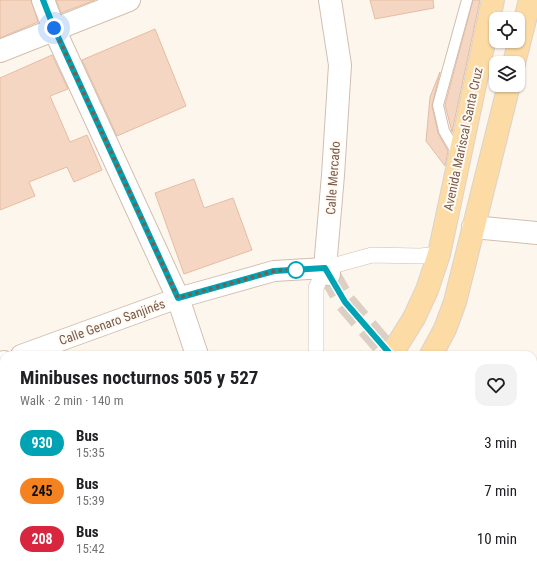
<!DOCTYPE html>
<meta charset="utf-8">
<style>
body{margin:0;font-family:"Roboto Condensed",sans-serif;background:#f2f2f2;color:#202124;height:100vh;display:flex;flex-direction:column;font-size:15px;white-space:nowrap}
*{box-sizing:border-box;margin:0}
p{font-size:13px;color:#757577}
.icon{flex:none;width:22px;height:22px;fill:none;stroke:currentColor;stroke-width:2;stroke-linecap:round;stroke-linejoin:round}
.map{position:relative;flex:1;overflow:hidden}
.details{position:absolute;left:0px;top:351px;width:537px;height:220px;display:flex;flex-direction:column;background:#fff;border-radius:12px 12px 0 0;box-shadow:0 1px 3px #0004}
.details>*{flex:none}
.badge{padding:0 8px;border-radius:13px;font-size:14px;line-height:26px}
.fabs{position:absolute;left:489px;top:12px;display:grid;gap:8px}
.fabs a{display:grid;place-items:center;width:36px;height:36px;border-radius:8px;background:#fff;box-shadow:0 1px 3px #0004;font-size:20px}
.you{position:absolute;width:20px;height:20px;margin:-10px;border:3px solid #fff;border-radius:50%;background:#1a73e8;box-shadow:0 0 0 6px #1a73e833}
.map>.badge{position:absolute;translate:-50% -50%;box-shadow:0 0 0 2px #fff}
.round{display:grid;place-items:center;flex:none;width:42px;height:42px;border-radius:12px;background:#f2f2f2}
.overview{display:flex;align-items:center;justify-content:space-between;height:68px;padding:0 20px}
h1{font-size:19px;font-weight:700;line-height:30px}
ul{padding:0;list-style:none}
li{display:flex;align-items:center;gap:12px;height:48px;padding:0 20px}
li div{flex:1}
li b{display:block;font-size:15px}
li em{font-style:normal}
li .badge{min-width:44px;font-weight:700;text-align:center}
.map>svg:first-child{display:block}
.green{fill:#d7ecc8}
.building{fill:#f4d6c2;stroke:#e7bca2}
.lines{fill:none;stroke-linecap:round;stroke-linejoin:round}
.tertiary-tunnel{stroke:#dcd0c4;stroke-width:22;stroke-dasharray:22 11;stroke-linecap:butt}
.service-casing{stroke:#d1beb0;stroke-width:12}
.pedestrian-casing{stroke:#d1beb0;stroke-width:16}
.minor-casing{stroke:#d1beb0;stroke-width:22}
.tertiary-casing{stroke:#d1beb0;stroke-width:24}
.secondary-casing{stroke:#d4bfad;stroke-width:24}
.primary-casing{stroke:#dad2cd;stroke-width:24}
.service{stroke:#fff;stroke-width:10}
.pedestrian{stroke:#fff;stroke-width:15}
.minor{stroke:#fff;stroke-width:20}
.tertiary{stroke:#fff;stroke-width:22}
.secondary{stroke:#fff;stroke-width:22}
.primary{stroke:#fcdba4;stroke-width:22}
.line-casing{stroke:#fff;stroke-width:9}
.line{stroke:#00a3b4;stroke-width:6}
.walk{stroke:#7a5d4c;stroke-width:4;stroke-dasharray:0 7.2}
.stop-dot{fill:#fff;stroke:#00a3b4;stroke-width:2}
.labels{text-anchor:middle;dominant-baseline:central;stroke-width:4;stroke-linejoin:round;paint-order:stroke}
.street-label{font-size:13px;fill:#7a5d4c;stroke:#fffaf3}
</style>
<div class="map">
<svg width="537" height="571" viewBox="0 0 537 571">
<rect width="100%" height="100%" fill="#fdf6ec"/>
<!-- green -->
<path class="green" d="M 498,567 L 531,567 L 530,571 L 499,571 Z"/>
<!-- building -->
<path class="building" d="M 0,0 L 31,0 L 38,22 L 0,38 Z
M 56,0 L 95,0 L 61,13 Z
M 370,0 L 433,0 L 434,8 L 375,19 Z
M 473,0 L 480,0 L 452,132 L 445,105 Z
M 155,29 L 186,106 L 117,136 L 82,60 Z
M 52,55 L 68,89 L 50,96 L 70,142 L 87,135 L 102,170 L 74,182 L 67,167 L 29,182 L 35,196 L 0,210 L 0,78 Z
M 440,72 L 432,106 L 438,133 L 448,151 L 445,166 L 426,141 L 430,97 Z
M 194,179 L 204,208 L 233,198 L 252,250 L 184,274 L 155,193 Z"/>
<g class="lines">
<!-- tertiary-tunnel -->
<path class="tertiary-tunnel" d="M 329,274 L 345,302 L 391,355
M 268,567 L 269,571"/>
<defs>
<path id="service" d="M 458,155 L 444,131 L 438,105 L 467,0"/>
<path id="pedestrian" d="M 316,355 L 316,288 L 325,268 L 372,255 L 420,256 L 439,254"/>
<path id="minor" d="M 21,355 L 178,298 L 274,271 L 325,268
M 0,363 L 4,361"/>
<path id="tertiary" d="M 43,0 L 54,29 L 178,298 L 197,355
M 473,227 L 537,233
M 329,274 L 325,268 L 333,175 L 340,65 L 330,0
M 533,506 L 537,511"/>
<path id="secondary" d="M 0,51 L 129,0"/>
<path id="primary" d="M 514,63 L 530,0
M 391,355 L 414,318 L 427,290 L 439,254 L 493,0
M 431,355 L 445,329 L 455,302 L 509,85
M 246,571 L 249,567
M 294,571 L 297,567"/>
</defs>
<!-- service casing -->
<use href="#service" class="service-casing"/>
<!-- pedestrian casing -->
<use href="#pedestrian" class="pedestrian-casing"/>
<!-- minor casing -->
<use href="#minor" class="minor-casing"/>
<!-- tertiary casing -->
<use href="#tertiary" class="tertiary-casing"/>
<!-- secondary casing -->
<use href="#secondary" class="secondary-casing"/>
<!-- primary casing -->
<use href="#primary" class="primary-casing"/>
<!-- service -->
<use href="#service" class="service"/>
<!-- pedestrian -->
<use href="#pedestrian" class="pedestrian"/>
<!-- minor -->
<use href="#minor" class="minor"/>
<!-- tertiary -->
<use href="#tertiary" class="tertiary"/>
<!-- secondary -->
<use href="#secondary" class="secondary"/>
<!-- primary -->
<use href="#primary" class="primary"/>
</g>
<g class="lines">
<defs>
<path id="line" d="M 43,0 L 54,28 L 178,298 L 274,271 L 325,268 L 345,302 L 391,355"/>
</defs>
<!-- line casing -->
<use href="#line" class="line-casing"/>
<!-- line -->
<use href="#line" class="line"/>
<!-- walk -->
<path class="walk" d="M 54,28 L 178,298 L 274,271 L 300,269 L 296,270"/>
</g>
<!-- markers -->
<circle class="stop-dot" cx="296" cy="270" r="8"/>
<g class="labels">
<!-- street labels -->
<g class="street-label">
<text transform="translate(463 139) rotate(-78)">Avenida Mariscal Santa Cruz</text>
<text transform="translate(333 178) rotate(-86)">Calle Mercado</text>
<text transform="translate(112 322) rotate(-20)">Calle Genaro Sanjinés</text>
</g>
</g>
</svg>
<div class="fabs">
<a><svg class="icon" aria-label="locate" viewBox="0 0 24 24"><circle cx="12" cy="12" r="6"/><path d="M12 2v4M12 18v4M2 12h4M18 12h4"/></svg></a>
<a><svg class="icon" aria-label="layers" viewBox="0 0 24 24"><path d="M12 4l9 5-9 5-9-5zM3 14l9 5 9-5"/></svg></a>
</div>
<div class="you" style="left:54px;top:28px"></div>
<section class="details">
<div class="overview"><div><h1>Minibuses nocturnos 505 y 527</h1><p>Walk · 2 min · 140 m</p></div><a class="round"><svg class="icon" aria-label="heart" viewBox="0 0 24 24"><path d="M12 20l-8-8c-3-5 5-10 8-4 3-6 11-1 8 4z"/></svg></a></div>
<ul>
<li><span class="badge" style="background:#00a3b4;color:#fff">930</span><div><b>Bus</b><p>15:35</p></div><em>3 min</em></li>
<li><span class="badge" style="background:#f58220;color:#111">245</span><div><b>Bus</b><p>15:39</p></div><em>7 min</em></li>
<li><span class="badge" style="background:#d7263d;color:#fff">208</span><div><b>Bus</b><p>15:42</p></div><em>10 min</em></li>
</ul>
</section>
</div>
